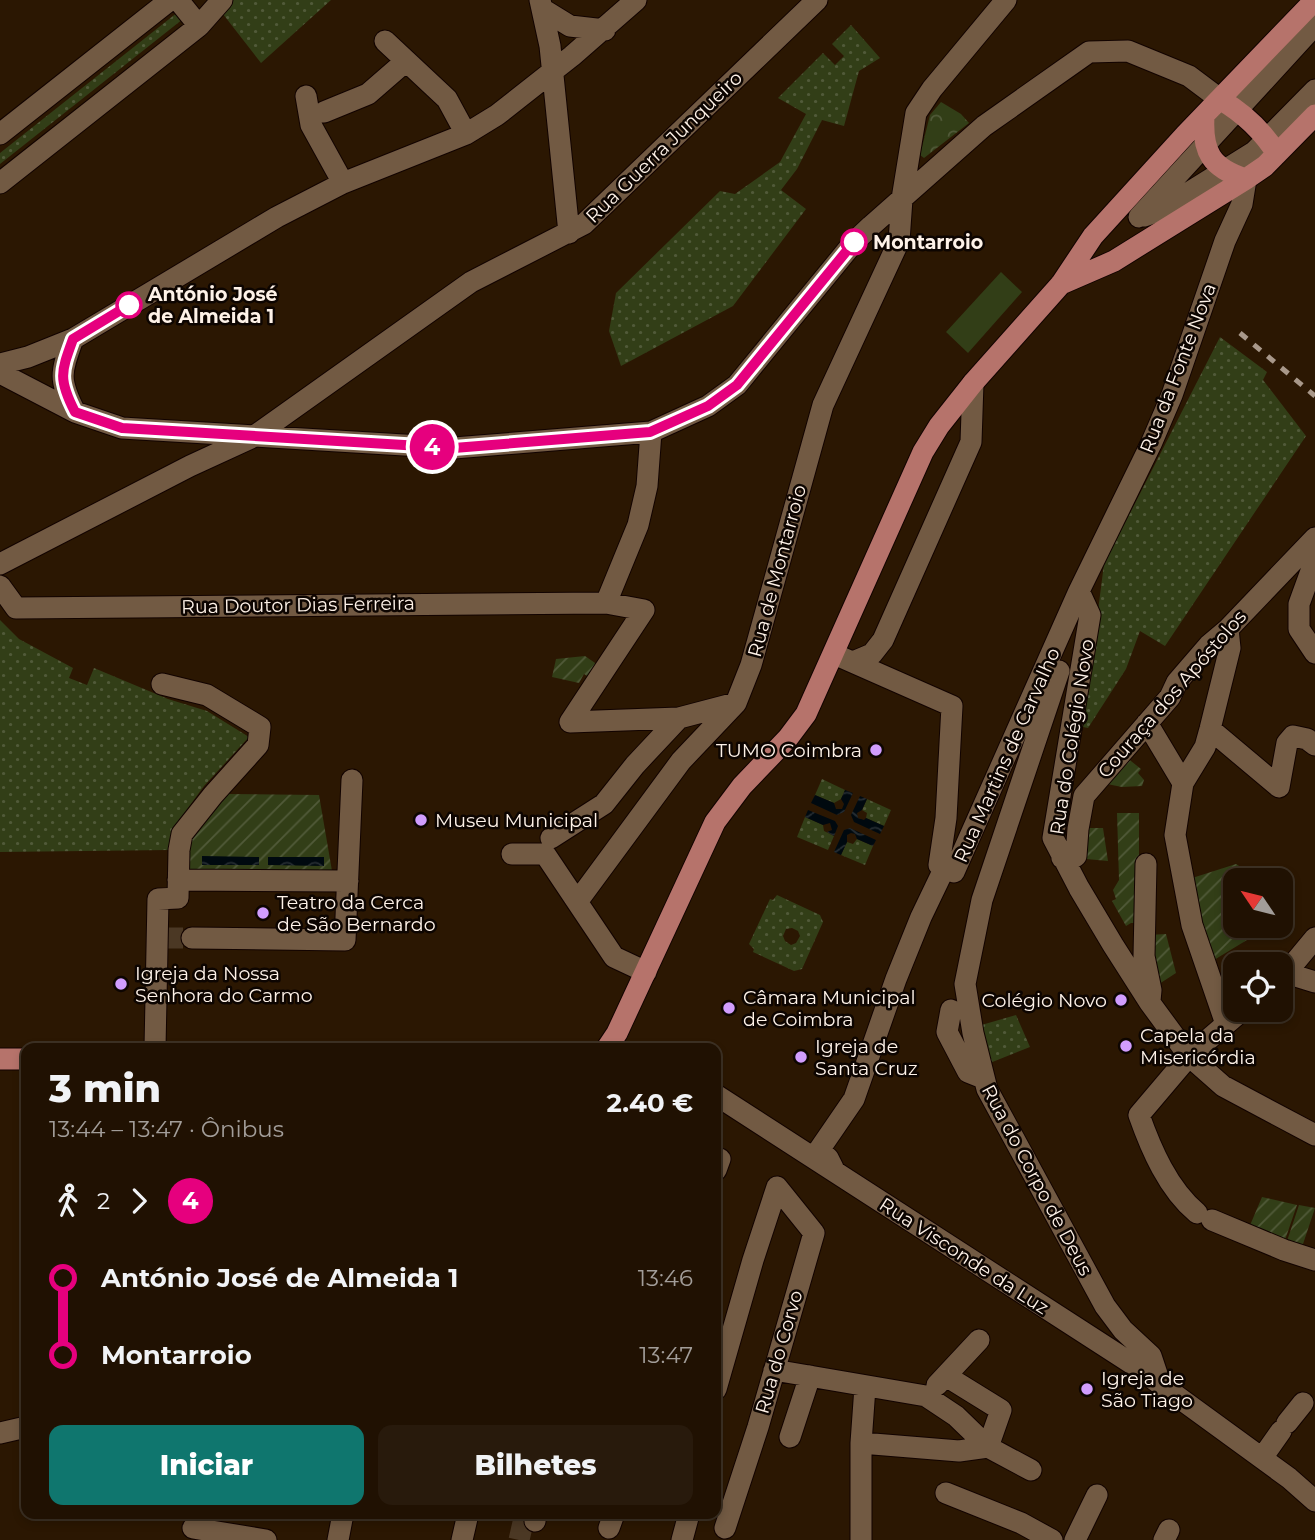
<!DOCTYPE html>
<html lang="pt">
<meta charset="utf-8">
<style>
body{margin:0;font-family:Montserrat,sans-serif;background:#281a0c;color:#f1f3f6;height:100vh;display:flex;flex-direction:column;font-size:26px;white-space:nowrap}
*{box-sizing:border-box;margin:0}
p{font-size:23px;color:#a29d99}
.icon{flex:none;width:38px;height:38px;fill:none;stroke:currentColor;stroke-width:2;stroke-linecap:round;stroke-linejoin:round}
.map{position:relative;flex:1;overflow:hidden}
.details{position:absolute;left:21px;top:1043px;width:700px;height:476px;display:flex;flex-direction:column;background:#201102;border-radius:14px;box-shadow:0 4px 10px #0003,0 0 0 2px #3d3124}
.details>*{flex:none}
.badge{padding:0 14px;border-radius:23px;font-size:24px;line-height:46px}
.needle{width:46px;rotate:305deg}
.buttons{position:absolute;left:1223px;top:868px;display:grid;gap:14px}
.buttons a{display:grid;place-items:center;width:70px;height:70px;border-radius:14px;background:#201102;box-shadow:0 4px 10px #0003,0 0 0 2px #3d3124;font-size:35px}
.map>.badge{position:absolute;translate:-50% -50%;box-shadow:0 0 0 4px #fff}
.legs{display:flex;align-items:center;gap:10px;height:77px;padding:0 28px;font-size:23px}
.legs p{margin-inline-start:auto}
.summary{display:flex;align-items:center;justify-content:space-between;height:119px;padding:0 28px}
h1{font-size:38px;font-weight:800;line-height:52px}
.primary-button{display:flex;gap:14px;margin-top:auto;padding:14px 28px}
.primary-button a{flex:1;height:80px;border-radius:14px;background:#0f766e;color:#fff;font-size:28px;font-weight:800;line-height:80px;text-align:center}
.primary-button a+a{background:#281a0c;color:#f1f3f6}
ul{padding:0 28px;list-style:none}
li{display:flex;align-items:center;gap:24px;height:77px;font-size:26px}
li i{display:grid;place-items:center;width:10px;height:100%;margin:0 9px;background:currentColor}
li i::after{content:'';width:18px;height:18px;margin:-9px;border:5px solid;border-radius:50%;background:#201102}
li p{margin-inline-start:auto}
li:first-child i{background:linear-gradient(#0000 50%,currentColor 0)}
li:last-child i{background:linear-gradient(currentColor 50%,#0000 0)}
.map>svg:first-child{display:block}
.grass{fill:url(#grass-dots);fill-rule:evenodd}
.forest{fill:url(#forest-crowns)}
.garden{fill:url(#garden-furrows)}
.pitch{fill:#323e17}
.water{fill:url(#water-waves)}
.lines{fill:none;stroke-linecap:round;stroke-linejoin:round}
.minor-tunnel{stroke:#4b3824;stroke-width:21;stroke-dasharray:21 10;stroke-linecap:butt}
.minor-casing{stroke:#120300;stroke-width:23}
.major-casing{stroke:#120300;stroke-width:23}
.minor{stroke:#725a43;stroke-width:21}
.major{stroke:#b6736b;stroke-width:21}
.rail{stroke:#a8988a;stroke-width:5;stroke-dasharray:9 9;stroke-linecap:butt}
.line-1-casing{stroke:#fff;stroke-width:16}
.line-1{stroke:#e6007e;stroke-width:10}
.stop-1-dot{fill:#fff;stroke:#e6007e;stroke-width:3.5}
.poi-dot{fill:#d19dfe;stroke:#0d0501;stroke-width:2.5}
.labels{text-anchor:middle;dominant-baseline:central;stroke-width:5;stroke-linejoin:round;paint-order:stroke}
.street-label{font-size:19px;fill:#fef2e8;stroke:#0d0501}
.stop-label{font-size:19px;font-weight:bold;fill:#fef2e8;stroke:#0d0501;text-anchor:start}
.poi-label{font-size:19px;fill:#fef2e8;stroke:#0d0501;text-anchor:start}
</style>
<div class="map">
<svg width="1315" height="1540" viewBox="0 0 1315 1540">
<defs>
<pattern id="grass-dots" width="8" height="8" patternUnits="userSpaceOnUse" patternTransform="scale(1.75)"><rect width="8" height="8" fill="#323e17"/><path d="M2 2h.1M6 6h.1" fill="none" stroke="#515a39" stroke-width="1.8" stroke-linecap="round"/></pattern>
<pattern id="forest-crowns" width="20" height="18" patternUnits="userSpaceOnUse" patternTransform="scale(1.75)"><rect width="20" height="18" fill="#323e17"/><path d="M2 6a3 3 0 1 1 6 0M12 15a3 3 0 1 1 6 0" fill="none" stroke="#515a39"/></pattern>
<pattern id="garden-furrows" width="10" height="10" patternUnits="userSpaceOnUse" patternTransform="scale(1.75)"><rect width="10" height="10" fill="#323e17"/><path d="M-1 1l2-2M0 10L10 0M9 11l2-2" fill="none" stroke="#515a39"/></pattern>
<pattern id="water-waves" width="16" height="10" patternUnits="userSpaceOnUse" patternTransform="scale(1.75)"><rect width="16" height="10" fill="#00090f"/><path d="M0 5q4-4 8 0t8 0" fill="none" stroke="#262d32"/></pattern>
</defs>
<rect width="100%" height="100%" fill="#2b1702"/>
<!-- grass -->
<path class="grass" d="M 212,0 L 331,0 L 261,63 Z
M 178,12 L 183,19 L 0,164 L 0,153 Z
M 851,25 L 880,58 L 859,71 L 844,126 L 822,120 L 797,169 L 781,190 L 806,209 L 733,306 L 621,366 L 609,331 L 616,293 L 720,191 L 735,194 L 780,162 L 806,114 L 778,98 L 823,53 L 835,65 L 844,56 L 832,44 Z
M 1220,337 L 1267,372 L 1263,380 L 1306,436 L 1165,646 L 1140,631 L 1126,669 L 1088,728 L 1083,727 L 1104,564 Z
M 0,620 L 19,639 L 73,668 L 69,678 L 87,685 L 94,668 L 168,699 L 207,711 L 249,737 L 204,786 L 172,830 L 169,850 L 0,852 Z
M 822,779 L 845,790 L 841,799 L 834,803 L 815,795 Z
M 867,799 L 891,810 L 884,826 L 866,818 L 867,813 L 862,810 Z
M 805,817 L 823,825 L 824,831 L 834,836 L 828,850 L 797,837 Z
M 857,839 L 873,846 L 865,865 L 841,855 L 847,842 L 853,844 Z
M 777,895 L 820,915 L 823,922 L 802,969 L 794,971 L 753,952 L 754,949 L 749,944 L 770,899 L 773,900 ZM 792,928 L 798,931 L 800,936 L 796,943 L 791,945 L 785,941 L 783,936 L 786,929 Z
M 1016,1015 L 1030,1047 L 985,1065 L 978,1026 Z"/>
<!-- forest -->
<path class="forest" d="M 941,102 L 961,114 L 969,123 L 924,158 L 920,155 L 930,115 Z"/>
<!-- garden -->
<path class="garden" d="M 585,656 L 598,665 L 590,678 L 584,674 L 579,683 L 552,677 L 556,659 Z
M 1126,757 L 1141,769 L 1138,773 L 1144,780 L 1142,786 L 1122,787 L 1107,784 Z
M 226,794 L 319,795 L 332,871 L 185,870 L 188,843 Z
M 1117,813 L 1139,813 L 1139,923 L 1131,923 L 1126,926 L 1112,901 L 1116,899 L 1113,890 L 1119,880 Z
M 1089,828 L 1103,828 L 1108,861 L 1086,859 Z
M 1236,864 L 1261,880 L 1236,880 L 1236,926 L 1270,926 L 1214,960 L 1198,924 L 1189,879 Z
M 1166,934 L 1176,973 L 1156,986 L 1148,935 Z
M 1262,1197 L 1297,1205 L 1284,1243 L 1248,1230 Z
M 1299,1205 L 1315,1208 L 1301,1250 L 1286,1244 Z"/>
<!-- pitch -->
<path class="pitch" d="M 1001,272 L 1022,292 L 968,353 L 946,332 Z"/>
<!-- water -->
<path class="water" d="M 845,790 L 853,793 L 844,812 L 837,815 L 811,803 L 815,795 L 834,803 L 836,809 L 842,809 L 844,804 L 841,799 Z
M 860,796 L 867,799 L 862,810 L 857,813 L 858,818 L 864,820 L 866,818 L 884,826 L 880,834 L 854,822 L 851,815 Z
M 808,810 L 835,821 L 838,826 L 834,836 L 827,832 L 832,830 L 830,823 L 823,825 L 805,817 Z
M 850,828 L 876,840 L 873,846 L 857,839 L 855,834 L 851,833 L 847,835 L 847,842 L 841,855 L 834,852 L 844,830 Z
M 202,856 L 259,857 L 259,865 L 202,865 Z
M 268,857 L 324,857 L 324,866 L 268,865 Z"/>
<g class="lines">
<!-- minor-tunnel -->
<path class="minor-tunnel" d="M 162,938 L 192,938
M 519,1540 L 524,1518"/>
<defs>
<path id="minor" d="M 540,0 L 550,46 L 569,233
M 544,10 L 570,26 L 605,30
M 199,26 L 222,0
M 385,41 L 447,99 L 466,134
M 306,96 L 311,125 L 343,183
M 324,112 L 368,94 L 406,61
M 0,134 L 170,0
M 0,183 L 199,26 L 178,0
M 1144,216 L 1161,210 L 1254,152 L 1315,90
M 1139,217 L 1315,25
M 73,339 C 61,372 58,379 75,412
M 0,364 L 28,357 L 73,339 L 277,217 L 343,183 L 466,134 L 497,115 L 572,56 L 636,0
M 0,373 L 75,412 L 122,428 L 454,448 L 651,432 L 708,406 L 737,385 L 854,242 L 871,226 L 984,126 L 1089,52 L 1128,51 L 1189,76 L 1221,100
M 1315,560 L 1299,604 L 1299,629 L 1315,653
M 0,564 L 190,466 L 253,437 L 471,282 L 584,224 L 817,0
M 0,586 L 16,608 L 606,603 L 644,610 L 570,722 L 679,718 L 736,703
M 1079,591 L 1090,615 L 1053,838 L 1079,888 L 1113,945 L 1150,1003 L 1189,1056 L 1223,1086 L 1315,1135
M 606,603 L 638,525 L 647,486 L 651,432
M 834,654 L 952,706 L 946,818 L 939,865 L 954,872 L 1079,591 L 1151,444 L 1172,395 L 1225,241 L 1242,204 L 1246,179
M 853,662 L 872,654 L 883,640 L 971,442 L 973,383
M 1059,671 L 982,900 L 965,984 L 973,1033 L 987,1089 L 1105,1306 L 1123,1330 L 1151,1356 L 1160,1383
M 1147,723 L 1183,783
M 1210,729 L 1279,787 L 1287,743 L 1293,736 L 1307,739 L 1315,745
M 551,838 L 604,804 L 635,765 L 679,718
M 512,854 L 545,854 L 614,957 L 646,972
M 1062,858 L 1068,861 L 1076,856 L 1078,829 L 1084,796 L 1170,697 L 1177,682 L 1209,645 L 1228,629 L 1315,538
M 1146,864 L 1144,956 L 1151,990 L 1150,1001
M 178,880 L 348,881
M 577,902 L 681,761 L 736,703 L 751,665 L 823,405 L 899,241 L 902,199 L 916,113 L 932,89 L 1006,0
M 192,938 L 345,940 L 352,780
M 1286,973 L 1315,982
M 1281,979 L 1315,938
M 951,1010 L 947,1032 L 968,1072 L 983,1078
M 1226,1024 L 1192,925 L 1175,835 L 1183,783 L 1205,747 L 1210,729 L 1230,648 L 1228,629
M 155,1048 L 158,899 L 178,898 L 179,850 L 182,834 L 213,795 L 258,745 L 260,727 L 207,695 L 162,684
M 716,1095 L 1134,1365 L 1289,1478 L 1315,1501
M 833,1168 L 828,1158 L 819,1150 L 854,1099 L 896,979 L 921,917 L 945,867
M 716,1170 L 720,1159
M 1197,1213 C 1168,1189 1151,1149 1139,1115 L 1189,1056 L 1239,1013
M 1212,1220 L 1284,1250 L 1315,1260
M 774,1370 L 926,1396 L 956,1416 L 988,1447 L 1031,1470
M 937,1385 L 979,1340
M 716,1389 L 753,1260 L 777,1187
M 1287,1423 L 1303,1403
M 0,1433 L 26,1427
M 790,1437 L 810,1376
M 861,1443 L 959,1451 L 988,1447 L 1001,1410 L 946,1376
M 1262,1458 L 1281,1431
M 946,1493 L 1021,1523 L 1052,1540
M 535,1521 L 536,1514
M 193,1528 L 266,1540
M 609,1528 L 614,1514
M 725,1528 L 758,1427 L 814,1233 L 777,1187
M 338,1540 L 343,1514
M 462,1540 L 468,1514
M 682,1540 L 689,1514
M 861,1540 L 861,1443 L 865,1387
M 1075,1540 L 1097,1495
M 1164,1540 L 1169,1530"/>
<path id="major" d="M 1221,100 C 1245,114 1262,130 1277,154
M 1204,116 C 1202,152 1211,168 1246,179
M 1061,284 L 1114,261 L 1246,179 L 1265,166 L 1315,115
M 607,1048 L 617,1033 L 715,822 L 742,786 L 788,738 L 806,714 L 923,452 L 939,426 L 973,383 L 1061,284 L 1093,236 L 1185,135 L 1315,0
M 0,1059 L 26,1059"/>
</defs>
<!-- minor casing -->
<use href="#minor" class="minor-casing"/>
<!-- major casing -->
<use href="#major" class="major-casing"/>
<!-- minor -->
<use href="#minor" class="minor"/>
<!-- major -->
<use href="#major" class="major"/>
<!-- rail -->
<path class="rail" d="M 1240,333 L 1315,396"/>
</g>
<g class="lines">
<defs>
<path id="line-1" d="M 129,305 L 73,339 C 61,372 58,379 75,412 L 122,428 L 454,448 L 650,432 L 708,406 L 737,385 L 854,242"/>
</defs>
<!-- line-1 casing -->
<use href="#line-1" class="line-1-casing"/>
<!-- line-1 -->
<use href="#line-1" class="line-1"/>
</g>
<!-- markers -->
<g class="stop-1-dot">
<circle cx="854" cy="242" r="12"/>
<circle cx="129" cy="305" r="12"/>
</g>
<g class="poi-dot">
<circle cx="876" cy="750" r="7"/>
<circle cx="421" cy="820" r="7"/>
<circle cx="263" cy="913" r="7"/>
<circle cx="121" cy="984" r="7"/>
<circle cx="1121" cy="1000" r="7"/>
<circle cx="729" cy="1008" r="7"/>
<circle cx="1126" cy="1046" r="7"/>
<circle cx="801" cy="1057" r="7"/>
<circle cx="1087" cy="1389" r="7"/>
</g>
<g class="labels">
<!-- street labels -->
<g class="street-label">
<text transform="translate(664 147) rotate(-44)">Rua Guerra Junqueiro</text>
<text transform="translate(1178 368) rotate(-69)">Rua da Fonte Nova</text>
<text transform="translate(777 571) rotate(-75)">Rua de Montarroio</text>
<text transform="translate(298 605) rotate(-1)">Rua Doutor Dias Ferreira</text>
<text transform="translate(1172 694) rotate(-49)">Couraça dos Apóstolos</text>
<text transform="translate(1072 737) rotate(-81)">Rua do Colégio Novo</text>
<text transform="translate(1007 755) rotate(-66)">Rua Martins de Carvalho</text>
<text transform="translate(1037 1180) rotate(62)">Rua do Corpo de Deus</text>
<text transform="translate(964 1256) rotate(33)">Rua Visconde da Luz</text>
<text transform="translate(779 1352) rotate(-74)">Rua do Corvo</text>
</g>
<!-- stop labels -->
<g class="stop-label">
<text x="873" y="242">Montarroio</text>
<text x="148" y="294">António José<tspan x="148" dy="22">de Almeida 1</tspan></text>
</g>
<!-- poi labels -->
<g class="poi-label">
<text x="862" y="750" text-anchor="end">TUMO Coimbra</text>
<text x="435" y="820">Museu Municipal</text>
<text x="277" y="902">Teatro da Cerca<tspan x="277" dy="22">de São Bernardo</tspan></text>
<text x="135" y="973">Igreja da Nossa<tspan x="135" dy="22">Senhora do Carmo</tspan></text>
<text x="743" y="997">Câmara Municipal<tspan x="743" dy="22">de Coimbra</tspan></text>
<text x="1107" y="1000" text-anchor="end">Colégio Novo</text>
<text x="1140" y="1035">Capela da<tspan x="1140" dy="22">Misericórdia</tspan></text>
<text x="815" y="1046">Igreja de<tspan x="815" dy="22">Santa Cruz</tspan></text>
<text x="1101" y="1378">Igreja de<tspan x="1101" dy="22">São Tiago</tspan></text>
</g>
</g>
</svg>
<div class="buttons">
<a><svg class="needle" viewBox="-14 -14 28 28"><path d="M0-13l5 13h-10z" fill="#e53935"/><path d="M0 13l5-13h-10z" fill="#a29d99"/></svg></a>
<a><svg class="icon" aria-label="locate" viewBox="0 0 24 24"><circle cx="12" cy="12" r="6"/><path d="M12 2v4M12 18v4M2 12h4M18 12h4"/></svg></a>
</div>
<b class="badge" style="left:432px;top:447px;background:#e6007e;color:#fff">4</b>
<section class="details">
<div class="summary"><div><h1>3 min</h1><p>13:44 – 13:47 · Ônibus</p></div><b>2.40 €</b></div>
<div class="legs"><svg class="icon" aria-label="walk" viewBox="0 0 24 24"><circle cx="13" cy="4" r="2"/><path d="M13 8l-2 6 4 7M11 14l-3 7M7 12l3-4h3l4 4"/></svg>2<svg class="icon" aria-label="forward" viewBox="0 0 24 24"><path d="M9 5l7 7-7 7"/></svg><b class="badge" style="background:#e6007e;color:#fff">4</b></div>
<ul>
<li><i style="color:#e6007e"></i><b>António José de Almeida 1</b><p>13:46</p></li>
<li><i style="color:#e6007e"></i><b>Montarroio</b><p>13:47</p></li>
</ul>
<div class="primary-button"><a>Iniciar</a><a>Bilhetes</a></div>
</section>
</div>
